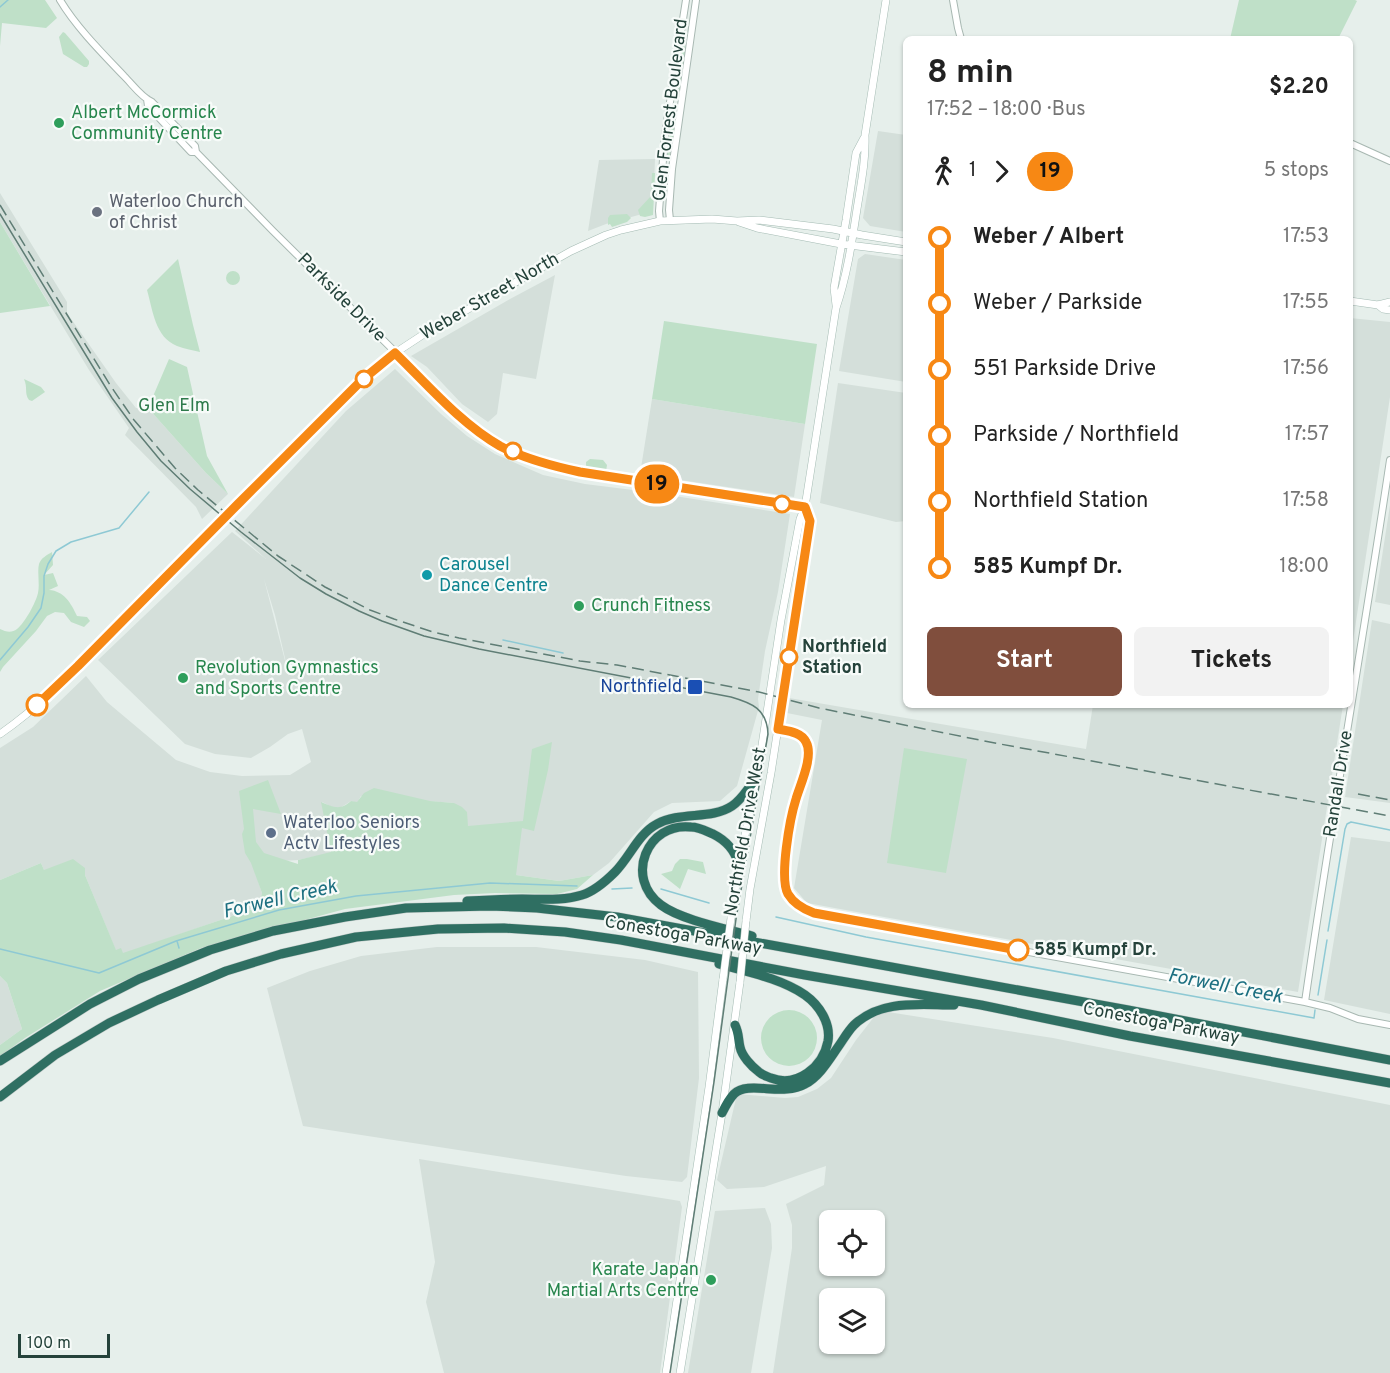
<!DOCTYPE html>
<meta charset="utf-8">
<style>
body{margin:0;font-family:Overpass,sans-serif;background:#f2f2f2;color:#222;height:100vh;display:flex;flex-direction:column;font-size:22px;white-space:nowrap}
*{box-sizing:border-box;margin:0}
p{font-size:20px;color:#767676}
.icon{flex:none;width:33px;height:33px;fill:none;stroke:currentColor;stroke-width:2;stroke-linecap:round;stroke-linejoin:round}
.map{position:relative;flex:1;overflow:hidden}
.panel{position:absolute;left:903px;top:36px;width:450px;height:672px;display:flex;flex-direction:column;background:#fff;border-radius:9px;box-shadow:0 2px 4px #0004}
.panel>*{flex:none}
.badge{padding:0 12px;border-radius:20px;font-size:21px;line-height:39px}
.fabs{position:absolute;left:819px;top:1210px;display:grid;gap:12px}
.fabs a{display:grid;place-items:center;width:66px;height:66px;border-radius:9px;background:#fff;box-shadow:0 2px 4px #0004;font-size:30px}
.scale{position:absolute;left:18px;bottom:15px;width:92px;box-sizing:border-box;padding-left:6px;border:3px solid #24423a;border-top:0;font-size:16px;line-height:21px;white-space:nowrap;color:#24423a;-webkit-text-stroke:4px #f7fbf9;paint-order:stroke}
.map>.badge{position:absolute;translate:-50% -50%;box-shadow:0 0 0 3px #fff}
.legs{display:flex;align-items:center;gap:9px;height:66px;padding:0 24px;font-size:20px}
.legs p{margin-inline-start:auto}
.headline{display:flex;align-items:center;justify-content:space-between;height:102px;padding:0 24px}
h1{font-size:33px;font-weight:700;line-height:45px}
.primary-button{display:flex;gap:12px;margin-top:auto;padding:12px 24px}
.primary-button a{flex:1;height:69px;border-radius:9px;background:#804e3d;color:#fff;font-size:24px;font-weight:700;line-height:69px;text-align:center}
.primary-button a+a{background:#f2f2f2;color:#222}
ul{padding:0 24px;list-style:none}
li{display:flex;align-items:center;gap:21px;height:66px;font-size:22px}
li i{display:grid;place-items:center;width:9px;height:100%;margin:0 8px;background:currentColor}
li i::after{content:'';width:15px;height:15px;margin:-8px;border:4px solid;border-radius:50%;background:#fff}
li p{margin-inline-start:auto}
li:first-child i{background:linear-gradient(#0000 50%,currentColor 0)}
li:last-child i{background:linear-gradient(currentColor 50%,#0000 0)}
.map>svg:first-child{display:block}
.built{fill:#d4dfda;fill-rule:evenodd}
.green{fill:#bfe0c8}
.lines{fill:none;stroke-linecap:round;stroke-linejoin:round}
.stream{stroke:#8ec9d4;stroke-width:1.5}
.tertiary-casing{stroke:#a8b8b2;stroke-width:8}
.secondary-casing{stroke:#a4bbb3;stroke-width:8}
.motorway-casing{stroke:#c2cac8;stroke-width:10}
.tertiary{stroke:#fff;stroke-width:6}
.secondary{stroke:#fff;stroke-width:7}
.motorway{stroke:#2f6f62;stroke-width:9}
.tram{stroke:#5f7d75;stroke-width:1.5}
.rail{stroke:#5f7d75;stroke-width:1.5;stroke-dasharray:12 6;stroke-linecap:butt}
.secondary-bridge-casing{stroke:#a4bbb3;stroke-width:8;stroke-linecap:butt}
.secondary-bridge{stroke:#fff;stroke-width:7}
.line-1-casing{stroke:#fff;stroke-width:14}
.line-1{stroke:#f78814;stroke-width:9}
.leisure-dot{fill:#2e9e5b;stroke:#f7fbf9;stroke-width:2}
.worship-dot{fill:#6b7280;stroke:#f7fbf9;stroke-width:2}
.stop-1-dot{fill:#fff;stroke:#f78814;stroke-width:3}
.culture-dot{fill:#0f9aa8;stroke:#f7fbf9;stroke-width:2}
.transit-dot{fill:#1a4fb4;stroke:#f7fbf9;stroke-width:2}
.service-dot{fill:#5c6f8a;stroke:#f7fbf9;stroke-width:2}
.labels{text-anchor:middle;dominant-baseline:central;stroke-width:4.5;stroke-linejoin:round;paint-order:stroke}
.street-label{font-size:18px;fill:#24423a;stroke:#f7fbf9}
.leisure-label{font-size:18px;fill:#27864d;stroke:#f7fbf9;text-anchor:start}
.worship-label{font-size:18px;fill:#5b616d;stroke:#f7fbf9;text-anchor:start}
.park-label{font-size:18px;fill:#2d7a4b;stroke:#f7fbf9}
.culture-label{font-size:18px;fill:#0d838f;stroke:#f7fbf9;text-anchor:start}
.stop-label{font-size:18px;font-weight:bold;fill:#24423a;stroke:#f7fbf9;text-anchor:start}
.transit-label{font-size:18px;fill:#164399;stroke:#f7fbf9;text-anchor:end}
.service-label{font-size:18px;fill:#4e5e75;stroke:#f7fbf9;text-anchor:start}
.water-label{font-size:20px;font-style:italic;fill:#1c6f80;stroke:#f7fbf9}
</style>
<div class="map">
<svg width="1390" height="1373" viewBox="0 0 1390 1373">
<rect width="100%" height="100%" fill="#e6efeb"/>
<!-- built -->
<path class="built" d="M 878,131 L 906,135 L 906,232 L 870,226 L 863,218 Z
M 655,159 L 653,211 L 606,224 L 588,231 L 599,160 Z
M 0,193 L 67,302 L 67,313 L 116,383 L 136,408 L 148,408 L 206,473 L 228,494 L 202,519 L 196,507 L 125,435 L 129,428 L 89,370 L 0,222 Z
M 865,254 L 906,260 L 906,382 L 839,371 L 858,259 Z
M 555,275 L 536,379 L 503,373 L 497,414 L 488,422 L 462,404 L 427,367 L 411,356 L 510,299 Z
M 1350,318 L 1390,322 L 1390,397 L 1350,661 Z
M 395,369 L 441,414 L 467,436 L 495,454 L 543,475 L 585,484 L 649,492 L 790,514 L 778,592 L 765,651 L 760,685 L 758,699 L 759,707 L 737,786 L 720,801 L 672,803 L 654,812 L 609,863 L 593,875 L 559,881 L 516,875 L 468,826 L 454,803 L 361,796 L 357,803 L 351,801 L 340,808 L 334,808 L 322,802 L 331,853 L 298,860 L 252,863 L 262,893 L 257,912 L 252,909 L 123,954 L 116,951 L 85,875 L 85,868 L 44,870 L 41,863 L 0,880 L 0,748 L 33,727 L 86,676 L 107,702 L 176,760 L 210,772 L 242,776 L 290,775 L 311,762 L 302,729 L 288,734 L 270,747 L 251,758 L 215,754 L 185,744 L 98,660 L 232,532 L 266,559 L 235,531 L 346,411 ZM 264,579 L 275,615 L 290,680 Z
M 838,383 L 906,393 L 906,521 L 896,522 L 820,503 Z
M 652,399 L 805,424 L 794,497 L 640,474 Z
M 1390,505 L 1390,605 L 1375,602 Z
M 1372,620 L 1390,624 L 1390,803 L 1345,797 Z
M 789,698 L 1086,749 L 1093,705 L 1343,705 L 1298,992 L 807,903 L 794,888 L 822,720 L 787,713 Z
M 1351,837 L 1390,842 L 1390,1014 L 1324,1000 Z
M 437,947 L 536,947 L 645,960 L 698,972 L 699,1078 L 687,1177 L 682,1182 L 626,1176 L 303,1126 L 267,988 L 310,971 L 361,956 Z
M 0,976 L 7,983 L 22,1029 L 0,1045 Z
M 888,1012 L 1053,1038 L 1390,1105 L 1390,1373 L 773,1373 L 792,1248 L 792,1225 L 786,1204 L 824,1185 L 826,1166 L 764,1187 L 727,1189 L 717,1180 L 737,1094 L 785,1098 L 798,1097 L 817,1089 L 831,1078 L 856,1040 L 874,1017 ZM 830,1221 L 874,1221 L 874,1266 L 830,1266 ZM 830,1299 L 874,1299 L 874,1344 L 830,1344 Z
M 419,1159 L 680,1201 L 682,1207 L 660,1373 L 444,1373 L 426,1302 L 435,1262 Z
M 765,1208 L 771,1224 L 772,1248 L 751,1373 L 688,1373 L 715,1211 Z"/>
<!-- green -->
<path class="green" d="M 0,0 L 45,0 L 57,18 L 46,28 L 2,23 L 0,46 Z
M 1239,0 L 1355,0 L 1357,1 L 1338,39 L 1230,39 Z
M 63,32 L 65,33 L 89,61 L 89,64 L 87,67 L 84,67 L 63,54 L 59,37 Z
M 684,46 L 687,48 L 678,98 L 676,96 L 682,47 Z
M 672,120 L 675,122 L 670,155 L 668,158 L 665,156 L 670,122 Z
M 652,173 L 655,173 L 653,215 L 645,217 L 640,216 L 638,210 L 651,196 Z
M 627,214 L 631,218 L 627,222 L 612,227 L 610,224 L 608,225 L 608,218 L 610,215 Z
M 0,222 L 50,306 L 0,313 Z
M 178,259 L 193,325 L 200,352 C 193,350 185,349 177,346 C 155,337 153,311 147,290 Z
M226 278a7 7 0 1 1 14 0a7 7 0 1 1-14 0Z
M 664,321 L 817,344 L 805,424 L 652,399 Z
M 169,359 L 187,367 L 207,456 L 228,494 L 206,473 L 148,408 Z
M 24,379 L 41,387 L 45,392 L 32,401 L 29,400 C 24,393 28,388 24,379 Z
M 590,459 L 603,460 L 607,465 L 606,471 L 586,468 L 586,462 Z
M 52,552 L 53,565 L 44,575 L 53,573 L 58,586 L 49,590 C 64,591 71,603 77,616 L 87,617 L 90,621 L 84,627 L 71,622 L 64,613 L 55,612 L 47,616 L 36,631 L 3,667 L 0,672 L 0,629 C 6,632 12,633 17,629 C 25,623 36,602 38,593 C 40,584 37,572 39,564 C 41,558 47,555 52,552 Z
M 552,742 L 548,770 L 534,831 L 522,828 L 516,875 L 559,881 L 593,875 L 577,889 L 557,894 L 495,893 L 454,895 L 345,909 L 201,948 L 100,991 L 25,1038 L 0,1056 L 0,1045 L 22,1029 L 7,983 L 0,976 L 0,880 L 41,863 L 44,870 L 73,859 L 85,868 L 85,875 L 116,950 L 121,948 L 123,953 L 253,909 L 257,911 L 262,893 L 251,863 L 245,853 L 242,834 L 244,829 L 239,791 L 268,780 L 281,814 L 253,809 L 256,842 L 264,853 L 298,864 L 298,860 L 331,852 L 321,802 C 333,807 340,811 351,801 L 357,802 L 364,793 L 374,788 L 430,801 L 454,803 L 462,807 L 467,812 L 468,826 L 523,821 L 532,749 Z
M 904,748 L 967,759 L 946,873 L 887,863 Z
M 680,859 L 687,859 L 703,862 L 706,874 L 688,869 L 680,889 L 661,874 L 672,871 L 675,864 Z
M761 1038a28 28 0 1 1 56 0a28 28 0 1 1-56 0Z"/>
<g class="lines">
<!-- stream -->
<path class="stream" d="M 0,7 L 8,0
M 503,640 L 563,653
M 0,660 L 28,627 L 41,608 L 44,593 L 44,576 L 48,564 L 56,551 L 71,542 L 119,528 L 149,492
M 612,889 L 632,888
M 661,889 L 709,903
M 776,917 L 866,937 L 1314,1018 L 1315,1010
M 1328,931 L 1345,829 L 1347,824 L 1351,822 L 1390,830
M 177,941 L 179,948
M 0,949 L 99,973 L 176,941 L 279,910 L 356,896 L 490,883 L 577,886
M 1318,995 L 1327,940"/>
<defs>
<path id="tertiary" d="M 60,0 C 76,27 103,54 124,76 C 133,85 141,97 152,102 L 195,146 L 196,152 L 273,231 L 468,424 C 478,431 488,439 499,445 C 524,459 552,466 580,472 L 805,507
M 953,0 L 958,28 L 961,39
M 147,99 L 148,106 L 191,152 L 196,152
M 1350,143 L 1390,161
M 670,220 L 669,210 L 672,169 L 696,0
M 660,221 L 659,211 L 665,134 L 686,0
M 778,729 C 788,732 801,732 806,742 C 815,758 798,792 793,809 C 790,819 790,830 788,841 C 786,854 783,869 785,882 C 785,889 789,898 794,903 C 808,916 833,917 851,920 L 1305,1002 L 1330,1008 L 1358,1019 L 1390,1025
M 1305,1002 C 1331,821 1363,641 1390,460"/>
<path id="secondary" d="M 739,222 L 757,228 L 841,244 L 906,252
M 1350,301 L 1378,305 L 1390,302
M 836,305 L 834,288 L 846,220 L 856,153 L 864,138
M 1378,305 L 1383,309 L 1390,310
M 238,504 L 362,380 L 395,353 L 424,334 L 571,251 L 606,235 L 621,230 L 660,221 L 712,219 L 737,221 L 759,220 L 833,229 L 862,235 L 906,242
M 0,734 C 38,708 71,674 103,641 C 140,603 177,566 213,528
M 731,918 L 739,864 L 757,778 L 781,620 L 800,519 L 805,507 L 836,308 C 847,276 852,242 857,209 C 861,184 866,160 865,135 L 886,0
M 746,921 L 750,889 L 771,773 L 810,521 L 805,507
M 666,1373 L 709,1087 L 723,979
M 680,1373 L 722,1113 L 740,982"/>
<path id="motorway" d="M 739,864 C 734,850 727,841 713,834 C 706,831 699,827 691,827 C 647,822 624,878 661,905 C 681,920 727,929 752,936
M 467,901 C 485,900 504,899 522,899 C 542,899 563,901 582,895 C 595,891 606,881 615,872 C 630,857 638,834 657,824 C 681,811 711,820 732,806 C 743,799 748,787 757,778
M 719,964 C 747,972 780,978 805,995 C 819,1005 831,1023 828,1041 C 823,1067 797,1088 771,1078 C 766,1076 762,1075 759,1072 C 751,1066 742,1056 740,1047 C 738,1038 739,1033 735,1025
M 0,1061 L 90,1004 L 139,979 L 210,950 L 273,931 L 345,917 L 406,908 L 490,906 L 537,908 L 617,917 L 1128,1010 L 1390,1060
M 0,1097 L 55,1055 L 109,1023 L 158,1000 L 226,971 L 281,954 L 356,937 L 438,929 L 504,928 L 565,932 L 621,940 L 805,975 L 981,1005 L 1130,1036 L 1390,1083
M 722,1113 C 725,1107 729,1099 734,1094 C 749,1080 782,1097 805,1084 C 819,1077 829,1060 838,1047 C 843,1040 848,1031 854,1025 C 881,999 920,1005 954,1005"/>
</defs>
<!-- tertiary casing -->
<use href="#tertiary" class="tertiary-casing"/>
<!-- secondary casing -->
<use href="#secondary" class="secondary-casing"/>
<!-- motorway casing -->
<use href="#motorway" class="motorway-casing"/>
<!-- tertiary -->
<use href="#tertiary" class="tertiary"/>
<!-- secondary -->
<use href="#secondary" class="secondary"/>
<!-- motorway -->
<use href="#motorway" class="motorway"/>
<!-- tram -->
<path class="tram" d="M 0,214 L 112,398 L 137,432 L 161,461 L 190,489 L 241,532 L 300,578 L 326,594 L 359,611 L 382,621 L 424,636 L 479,649 L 731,697 C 752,703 767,709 768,734 L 736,919 L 714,1082 L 670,1373"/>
<!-- rail -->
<path class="rail" d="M 0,205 L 110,385 L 134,420 L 175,468 L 198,490 L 278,556 L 325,587 L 370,610 L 394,619 L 433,632 L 459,638 L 580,661 L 617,665 L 759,692 L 819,708 L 1000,744 L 1390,816
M 1358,794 L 1390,800"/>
<defs>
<path id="secondary-bridge" d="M 213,528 L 238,504
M 723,979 L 731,918
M 740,982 L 746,921"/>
</defs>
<!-- secondary-bridge casing -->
<use href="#secondary-bridge" class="secondary-bridge-casing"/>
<!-- secondary-bridge -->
<use href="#secondary-bridge" class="secondary-bridge"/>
</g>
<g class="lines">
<defs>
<path id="line-1" d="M 37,705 L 78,666 L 238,504 L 362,380 L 395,353 C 427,384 461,424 500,446 C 525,459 552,466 580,472 L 805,507 L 810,521 L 778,729 C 788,731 801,732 806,742 C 814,756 800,785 796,799 C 790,818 779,878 788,894 C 794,904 803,909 814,913 L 1018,950"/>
</defs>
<!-- line-1 casing -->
<use href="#line-1" class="line-1-casing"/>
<!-- line-1 -->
<use href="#line-1" class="line-1"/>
</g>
<!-- markers -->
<g class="leisure-dot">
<circle cx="59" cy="123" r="6"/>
<circle cx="579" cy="606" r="6"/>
<circle cx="183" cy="678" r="6"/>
<circle cx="711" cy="1280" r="6"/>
</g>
<circle class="worship-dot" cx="97" cy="212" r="6"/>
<g class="stop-1-dot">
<circle cx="364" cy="379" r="8"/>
<circle cx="513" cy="451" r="8"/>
<circle cx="782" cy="504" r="8"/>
<circle cx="789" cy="657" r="8"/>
<circle cx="37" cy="705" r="10"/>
<circle cx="1018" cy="950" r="10"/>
</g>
<circle class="culture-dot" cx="427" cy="575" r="6"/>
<rect class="transit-dot" x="687" y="679" width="16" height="16" rx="3"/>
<circle class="service-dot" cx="271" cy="833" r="6"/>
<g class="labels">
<!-- street labels -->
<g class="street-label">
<text transform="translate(671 110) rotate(-83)">Glen Forrest Boulevard</text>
<text transform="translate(490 297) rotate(-30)">Weber Street North</text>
<text transform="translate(341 298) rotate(45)">Parkside Drive</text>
<text transform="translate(1339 784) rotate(-81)">Randall Drive</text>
<text transform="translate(746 832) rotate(-80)">Northfield Drive West</text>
<text transform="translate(683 936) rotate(10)">Conestoga Parkway</text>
<text transform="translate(1161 1024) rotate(11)">Conestoga Parkway</text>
</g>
<!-- leisure labels -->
<g class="leisure-label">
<text x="71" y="113">Albert McCormick<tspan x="71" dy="21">Community Centre</tspan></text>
<text x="591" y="606">Crunch Fitness</text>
<text x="195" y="668">Revolution Gymnastics<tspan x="195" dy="21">and Sports Centre</tspan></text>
<text x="699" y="1270" text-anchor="end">Karate Japan<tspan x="699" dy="21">Martial Arts Centre</tspan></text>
</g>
<!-- worship labels -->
<g class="worship-label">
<text x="109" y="202">Waterloo Church<tspan x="109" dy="21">of Christ</tspan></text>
</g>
<!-- park labels -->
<g class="park-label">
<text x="174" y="406">Glen Elm</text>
</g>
<!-- culture labels -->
<g class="culture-label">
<text x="439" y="565">Carousel<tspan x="439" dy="21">Dance Centre</tspan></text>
</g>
<!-- stop labels -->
<g class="stop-label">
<text x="802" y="647">Northfield<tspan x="802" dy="21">Station</tspan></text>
<text x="1034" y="950">585 Kumpf Dr.</text>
</g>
<!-- transit labels -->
<g class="transit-label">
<text x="682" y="687">Northfield</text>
</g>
<!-- service labels -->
<g class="service-label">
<text x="283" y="823">Waterloo Seniors<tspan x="283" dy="21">Actv Lifestyles</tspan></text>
</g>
<!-- water labels -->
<g class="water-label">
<text transform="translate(280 900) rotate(-13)">Forwell Creek</text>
<text transform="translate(1225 987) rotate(11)">Forwell Creek</text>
</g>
</g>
</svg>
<div class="fabs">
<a><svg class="icon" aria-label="locate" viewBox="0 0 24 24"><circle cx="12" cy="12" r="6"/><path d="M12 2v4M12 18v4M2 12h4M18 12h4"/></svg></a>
<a><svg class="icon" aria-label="layers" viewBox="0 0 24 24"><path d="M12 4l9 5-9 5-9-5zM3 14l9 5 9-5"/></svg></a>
</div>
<div class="scale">100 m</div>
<b class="badge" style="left:657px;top:484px;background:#f78814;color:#111">19</b>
<section class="panel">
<div class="headline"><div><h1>8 min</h1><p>17:52 – 18:00 · Bus</p></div><b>$2.20</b></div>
<div class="legs"><svg class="icon" aria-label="walk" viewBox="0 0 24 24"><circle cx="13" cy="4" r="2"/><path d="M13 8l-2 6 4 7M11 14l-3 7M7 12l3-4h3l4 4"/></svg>1<svg class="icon" aria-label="forward" viewBox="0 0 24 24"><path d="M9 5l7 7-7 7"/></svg><b class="badge" style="background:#f78814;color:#111">19</b><p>5 stops</p></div>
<ul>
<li><i style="color:#f78814"></i><b>Weber / Albert</b><p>17:53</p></li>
<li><i style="color:#f78814"></i><span>Weber / Parkside</span><p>17:55</p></li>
<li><i style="color:#f78814"></i><span>551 Parkside Drive</span><p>17:56</p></li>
<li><i style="color:#f78814"></i><span>Parkside / Northfield</span><p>17:57</p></li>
<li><i style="color:#f78814"></i><span>Northfield Station</span><p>17:58</p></li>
<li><i style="color:#f78814"></i><b>585 Kumpf Dr.</b><p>18:00</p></li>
</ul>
<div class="primary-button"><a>Start</a><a>Tickets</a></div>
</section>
</div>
